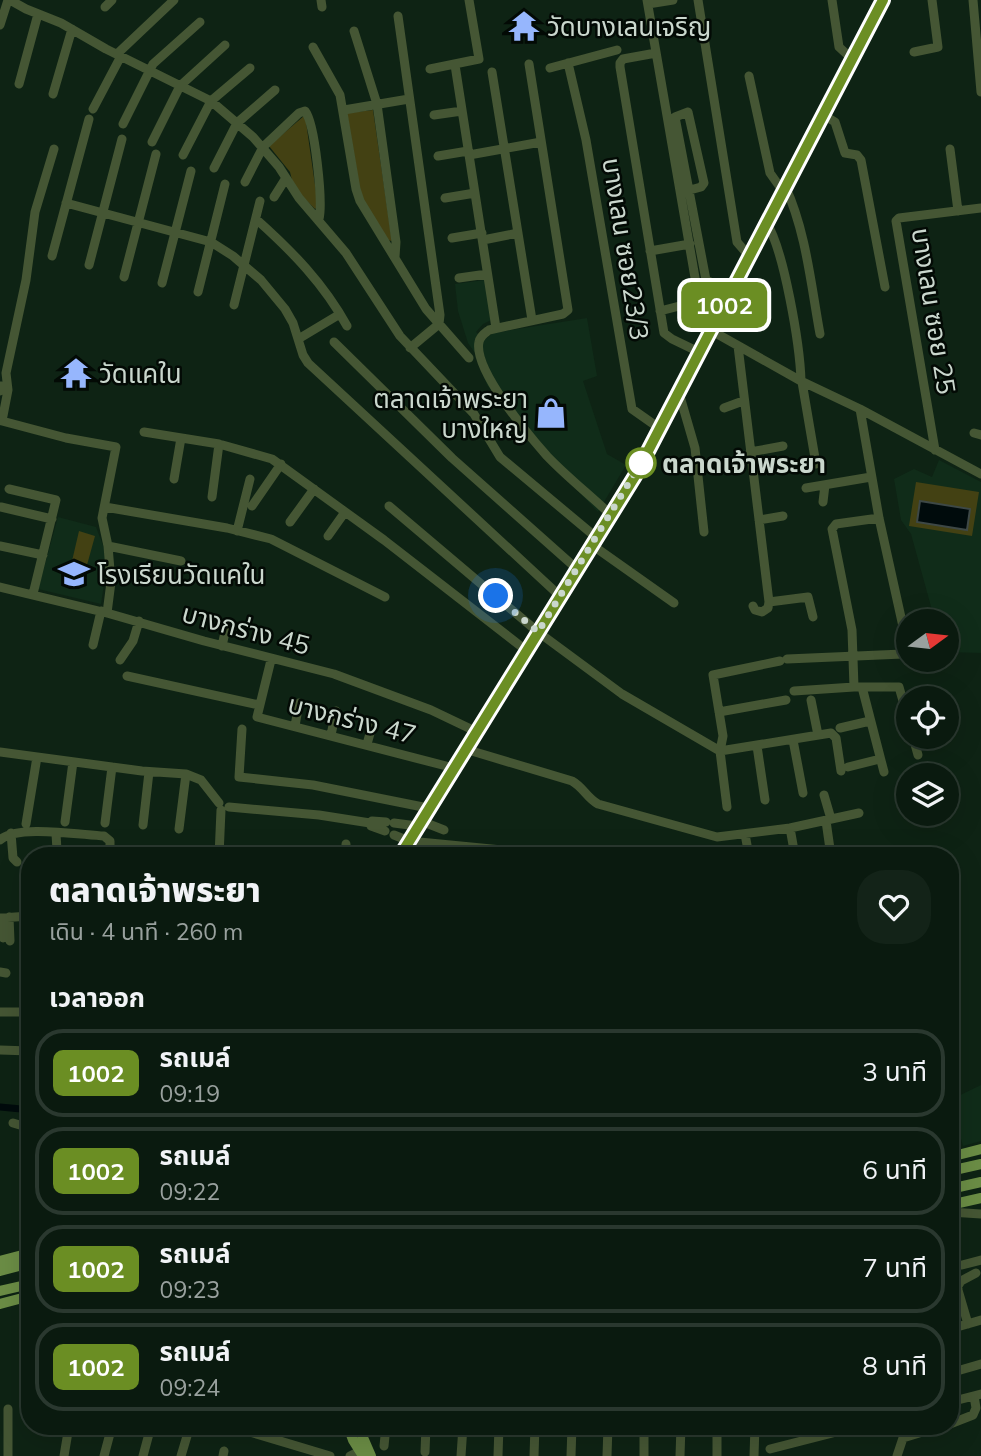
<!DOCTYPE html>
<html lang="th">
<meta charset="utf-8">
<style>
body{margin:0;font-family:Mulish,"Noto Sans Thai",sans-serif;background:#132318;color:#f1f3f6;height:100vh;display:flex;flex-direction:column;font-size:26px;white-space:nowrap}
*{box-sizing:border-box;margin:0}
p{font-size:23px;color:#99a19e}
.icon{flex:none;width:38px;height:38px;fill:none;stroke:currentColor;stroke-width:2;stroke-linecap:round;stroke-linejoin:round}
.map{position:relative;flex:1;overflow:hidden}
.side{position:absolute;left:21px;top:847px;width:938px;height:588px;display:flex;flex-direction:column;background:#0a1a0f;border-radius:28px;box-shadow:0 7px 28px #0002,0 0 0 2px #2a382f}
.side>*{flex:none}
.badge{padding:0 14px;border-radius:10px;font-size:24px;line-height:46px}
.needle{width:46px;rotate:75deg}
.fabs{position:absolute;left:896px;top:609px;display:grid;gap:14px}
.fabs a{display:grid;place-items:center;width:63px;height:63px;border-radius:50%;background:#0a1a0f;box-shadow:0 7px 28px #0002,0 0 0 2px #2a382f;font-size:35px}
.you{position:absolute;width:35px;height:35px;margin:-18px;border:5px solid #fff;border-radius:50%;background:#1a73e8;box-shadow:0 0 0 10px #1a73e833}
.map>.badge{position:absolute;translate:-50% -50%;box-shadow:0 0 0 4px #fff}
h2{padding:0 28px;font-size:26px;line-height:63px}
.round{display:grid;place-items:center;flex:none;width:74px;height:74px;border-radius:28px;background:#132318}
.summary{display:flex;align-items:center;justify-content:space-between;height:119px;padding:0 28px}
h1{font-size:33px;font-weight:800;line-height:52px}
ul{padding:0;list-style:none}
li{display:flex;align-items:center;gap:21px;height:88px;margin:0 14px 10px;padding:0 14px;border:4px solid #2a382f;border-radius:28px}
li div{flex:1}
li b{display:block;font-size:26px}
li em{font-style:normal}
li .badge{min-width:77px;font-weight:700;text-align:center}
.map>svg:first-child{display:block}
.built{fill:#102c19}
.green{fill:#434113}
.water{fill:#000b0c;stroke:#3d4846;stroke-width:2}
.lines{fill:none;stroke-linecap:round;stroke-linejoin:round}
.canal{stroke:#000b0c;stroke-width:7}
.minor{stroke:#455634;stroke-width:9}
.major{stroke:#6b8d45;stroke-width:10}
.line-casing{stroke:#fff;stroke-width:16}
.line{stroke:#6b8e23;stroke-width:10}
.walk{stroke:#cad7cd;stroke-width:7;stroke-dasharray:0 12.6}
.stop-dot{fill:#fff;stroke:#6b8e23;stroke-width:3.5}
.labels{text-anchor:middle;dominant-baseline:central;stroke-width:5;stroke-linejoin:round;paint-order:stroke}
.poi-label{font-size:26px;fill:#cad7cd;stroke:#030a05;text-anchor:start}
.street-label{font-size:26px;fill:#cad7cd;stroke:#030a05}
.stop-label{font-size:26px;font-weight:bold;fill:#cad7cd;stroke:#030a05;text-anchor:start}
</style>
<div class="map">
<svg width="981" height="1456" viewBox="0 0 981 1456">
<rect width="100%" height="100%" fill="#0e2314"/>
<!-- built -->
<path class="built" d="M 485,280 L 491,320 L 483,324 L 476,332 L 484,340 L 493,333 L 587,318 L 597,376 L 583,381 L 607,454 L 626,465 L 598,512 L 529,440 L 487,385 L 475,353 L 468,343 L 458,311 L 455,284 Z
M 939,460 L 981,482 L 981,653 L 947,652 L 947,621 L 935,621 L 911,534 L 901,520 L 894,479 L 914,469 L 932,477 Z
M 58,517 L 96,527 L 108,558 L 101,604 L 38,589 Z
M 981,1085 L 981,1141 L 963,1146 L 950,1100 Z"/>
<!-- green -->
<path class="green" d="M 373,110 L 392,241 L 387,240 L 361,196 L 347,113 Z
M 305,115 L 318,206 L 315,209 L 294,188 L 290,172 L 269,146 Z
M 916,482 L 979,492 L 972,536 L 909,526 Z
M 79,531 L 95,536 L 87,565 L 72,561 Z"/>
<!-- water -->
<path class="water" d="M 920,501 L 970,509 L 967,530 L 917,522 Z"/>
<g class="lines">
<!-- canal -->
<path class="canal" d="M 0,1107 L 21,1109 L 30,1105"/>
<!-- minor -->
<path class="minor" d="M 10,0 L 26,9 L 61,23 L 106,49 L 211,101 L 253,137 L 279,167 L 299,198 L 346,253 L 400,336 L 474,414 L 500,457 L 597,538
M 321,0 L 322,7
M 647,0 L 698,295 L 702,305 L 718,318
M 698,0 L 737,242 L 749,256
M 832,0 L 839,47 L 851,58
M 973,0 L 981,92
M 648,4 L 673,0
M 105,7 L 112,0
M 398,16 L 440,315 L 439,324 L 410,348
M 0,25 L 8,0
M 354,31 L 377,104 L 396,242 L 395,257
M 313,47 L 340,95 L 356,189 L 360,201 L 426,309 L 469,358
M 914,52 L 938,47 L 932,0
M 656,53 L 623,59 L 620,63 L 620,67 L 664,333 L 672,339 L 701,353
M 117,54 L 174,0
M 568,63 L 586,140 L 632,409 L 659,428
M 529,64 L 568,310 L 563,314 L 489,330 C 485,333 480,336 479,342 C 473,369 529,436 547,456 C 567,477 590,495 611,515
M 455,65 L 496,328
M 550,68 L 617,50
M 430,69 L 479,59 L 469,0
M 492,72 L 532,320
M 749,76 L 770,173 L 782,190
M 19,84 L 38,14
M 53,94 L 72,29
M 93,109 L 121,56
M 344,110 L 409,99
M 822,114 L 835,122 L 845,153 L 857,155 L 861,160 L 885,287
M 434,115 L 462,111
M 123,124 L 153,64 L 200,22
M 152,142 L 180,86 L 225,45
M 54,149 L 35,212 L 26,280 L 6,373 L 8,390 L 2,421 L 66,438 L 116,447 L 102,518 L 108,546 L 111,582 L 107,613
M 950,149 L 958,211
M 183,155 L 211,101 L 250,68
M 469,155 L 541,142
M 438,156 L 468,151
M 214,168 L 237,123 L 275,90
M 245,182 L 263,147 L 299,113 L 305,111 C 315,123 323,202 319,219
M 785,186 C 806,231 811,285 820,334
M 690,190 L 701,187 L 704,183 L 688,112 L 675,117 L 706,280 L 706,294 L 702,305
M 274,197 L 286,178
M 445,198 L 475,193
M 66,203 L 211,242 L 233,256 L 261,280 L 285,309 L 293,323 L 303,355 L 308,363 L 561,597
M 256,219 C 292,251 324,284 347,326
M 766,222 C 784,249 800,346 801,381
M 452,238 L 482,233
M 483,240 L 518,233
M 650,251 L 690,244
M 52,256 L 89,119
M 89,265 L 122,139
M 124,277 L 156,154
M 459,278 L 487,274
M 706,280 L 731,291
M 162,283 L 191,171
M 198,292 L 225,184
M 234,305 L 260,201
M 660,311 L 699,301
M 712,331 L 801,381 L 860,409 L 981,474
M 300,338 L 340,314
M 334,342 L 452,458 L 577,569
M 738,346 L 769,602 L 808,597 L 813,617
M 802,382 L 816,464
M 0,391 L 1,386
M 679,393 L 695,448 L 704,532
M 724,408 L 743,401
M 860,409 L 879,518 L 904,631
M 144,432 L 219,444 L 272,459 L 384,540 L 527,651
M 974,433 L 981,435
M 935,450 L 896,221 L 899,218 L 981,208
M 750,452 L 783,446
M 737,462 L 750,456
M 174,479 L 181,438
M 806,488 L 871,477
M 9,489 L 56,500 L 33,594
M 212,497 L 219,444
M 823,502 L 825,485
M 252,506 L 281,464
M 389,506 L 538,632 L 622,694 L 720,751 L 723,736 L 713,675 L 780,661
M 1,507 L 52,519
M 105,507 L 227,528 L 271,539 L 385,597
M 879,518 L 836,524 L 832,529 L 852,630 L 854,687 L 862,687 L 884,772
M 759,520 L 783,516
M 290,522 L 314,489
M 237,531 L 250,479
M 328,536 L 345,512
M 592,545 L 674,603
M 0,546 L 43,555
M 108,546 L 181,561
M 0,587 L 107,613 L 204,641 L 334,674 L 431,710 L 475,731
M 753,606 L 755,610 L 762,612 L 768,608 L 769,602
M 93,645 L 101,611
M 222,646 L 227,623
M 787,659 L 903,654
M 120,660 L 133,641 L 139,621
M 271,660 L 257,717 L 454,768
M 127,676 L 259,705
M 862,687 L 899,687 L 908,718
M 794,691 L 854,687
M 811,700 L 818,735
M 719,712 L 786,700
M 295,726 L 299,703
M 840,728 L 870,721
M 242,729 L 239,777 L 313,785 L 428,808
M 331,735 L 336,711
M 913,737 L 918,755
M 793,740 L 803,793
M 367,744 L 373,723
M 757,746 L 765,800
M 465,749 L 572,781 C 583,787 587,798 598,804 L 717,837 L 790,828 L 859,813
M 0,752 L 142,771 L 186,774 L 201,780 L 219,803
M 848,767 L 880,759
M 824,795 L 831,819
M 229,807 L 319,815 L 370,823 L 372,821 L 386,822
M 727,807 L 720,751 L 831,733 L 836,738 L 841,771
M 421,821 L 444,830
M 826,821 L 831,856
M 65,822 L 73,762
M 105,823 L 112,767
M 370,823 L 371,826 L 385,831
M 394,823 L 417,826
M 26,824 L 37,757
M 143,825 L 149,772
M 790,828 L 795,856
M 179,829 L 186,774
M 11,833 L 13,858 L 17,862
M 56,834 L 57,850
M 745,834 L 749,856
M 394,835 L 409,841 L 566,856
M 0,840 C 16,824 81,835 104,836 L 110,841 L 110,856
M 219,856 L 221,810
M 346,856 L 346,844
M 9,917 L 10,941
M 0,918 L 30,916
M 2,918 L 3,938
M 0,972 L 6,973
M 0,1012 L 30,1012
M 0,1050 L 30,1051
M 13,1123 L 30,1128
M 950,1212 L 981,1214
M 962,1265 L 981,1260
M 958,1290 L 958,1286 L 961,1281 L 976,1273
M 950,1293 L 958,1290 L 968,1324
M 950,1329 L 981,1320
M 950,1373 L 981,1364
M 950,1402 L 981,1394
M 8,1409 L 8,1456
M 950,1424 L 973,1415 L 976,1408 L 974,1396
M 230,1426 L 330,1456
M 730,1426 L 763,1426
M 265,1436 L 269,1426
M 384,1446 L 386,1426
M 770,1449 L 860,1426
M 425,1452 L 426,1426
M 64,1456 L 69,1426
M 104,1456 L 112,1426
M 143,1456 L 150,1430
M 181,1456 L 187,1436
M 223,1456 L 224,1451
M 350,1456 L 360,1451
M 461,1456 L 463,1426
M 498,1456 L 499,1426
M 534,1456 L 535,1426
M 571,1456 L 572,1426
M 607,1456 L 608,1426
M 644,1456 L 644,1426
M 680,1456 L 681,1426
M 717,1456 L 717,1426
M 754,1456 L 755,1426
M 897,1456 L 903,1438 L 942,1426"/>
<!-- major -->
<path class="major" d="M 400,856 L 634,476 L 883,0
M 950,1157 L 981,1149
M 950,1171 L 981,1164
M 950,1189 L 981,1182
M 950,1205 L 981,1198
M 0,1261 L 30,1253
M 0,1271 L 30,1263
M 0,1291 L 30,1284
M 0,1304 L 30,1296
M 348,1426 L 353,1440 L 363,1456
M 358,1426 L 371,1456"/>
</g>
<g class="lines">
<defs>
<path id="line" d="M 400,856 L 635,476 L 883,0"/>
</defs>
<!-- line casing -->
<use href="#line" class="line-casing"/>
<!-- line -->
<use href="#line" class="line"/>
<!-- walk -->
<path class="walk" d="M 496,596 L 538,632 L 641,463"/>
</g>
<!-- icons -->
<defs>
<symbol id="temple-bare" viewBox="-9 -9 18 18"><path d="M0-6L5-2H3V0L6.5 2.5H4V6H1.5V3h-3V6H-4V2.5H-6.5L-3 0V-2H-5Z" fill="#96b6fd" stroke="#030a05" stroke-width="2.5" paint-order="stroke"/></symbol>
<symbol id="shop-bare" viewBox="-9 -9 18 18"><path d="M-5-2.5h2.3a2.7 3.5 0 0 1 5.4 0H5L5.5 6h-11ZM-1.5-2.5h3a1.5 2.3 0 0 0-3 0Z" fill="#96b6fd" stroke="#030a05" stroke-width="2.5" paint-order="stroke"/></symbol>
<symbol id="school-bare" viewBox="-9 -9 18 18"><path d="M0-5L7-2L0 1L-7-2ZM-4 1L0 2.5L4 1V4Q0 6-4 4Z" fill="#96b6fd" stroke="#030a05" stroke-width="2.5" paint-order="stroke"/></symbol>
</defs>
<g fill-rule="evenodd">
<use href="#temple-bare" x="502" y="4" width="44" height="44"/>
<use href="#temple-bare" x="54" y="351" width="44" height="44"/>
<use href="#shop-bare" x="529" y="391" width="44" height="44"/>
<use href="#school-bare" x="52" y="552" width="44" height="44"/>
</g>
<!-- markers -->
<circle class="stop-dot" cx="641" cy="463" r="14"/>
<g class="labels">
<!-- poi labels -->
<g class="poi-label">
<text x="547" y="26">วัดบางเลนเจริญ</text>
<text x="99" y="373">วัดแคใน</text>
<text x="528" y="398" text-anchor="end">ตลาดเจ้าพระยา<tspan x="528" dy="30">บางใหญ่</tspan></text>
<text x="97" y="574">โรงเรียนวัดแคใน</text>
</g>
<!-- street labels -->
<g class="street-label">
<text transform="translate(626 249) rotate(81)">บางเลน ซอย23/3</text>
<text transform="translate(934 311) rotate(81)">บางเลน ซอย 25</text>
<text transform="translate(246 629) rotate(15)">บางกร่าง 45</text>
<text transform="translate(352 719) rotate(14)">บางกร่าง 47</text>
</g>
<!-- stop labels -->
<g class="stop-label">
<text x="662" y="463">ตลาดเจ้าพระยา</text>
</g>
</g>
</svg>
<div class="fabs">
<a><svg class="needle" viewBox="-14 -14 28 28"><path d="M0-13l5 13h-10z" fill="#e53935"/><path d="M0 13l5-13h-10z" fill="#99a19e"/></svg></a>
<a><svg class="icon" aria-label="locate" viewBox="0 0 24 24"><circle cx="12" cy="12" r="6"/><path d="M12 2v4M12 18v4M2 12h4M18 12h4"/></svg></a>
<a><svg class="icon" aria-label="layers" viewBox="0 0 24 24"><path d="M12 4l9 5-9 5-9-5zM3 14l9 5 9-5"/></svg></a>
</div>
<div class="you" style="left:496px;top:596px"></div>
<b class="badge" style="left:724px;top:305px;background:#6b8e23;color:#fff">1002</b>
<section class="side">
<div class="summary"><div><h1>ตลาดเจ้าพระยา</h1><p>เดิน · 4 นาที · 260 m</p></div><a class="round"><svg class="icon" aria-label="heart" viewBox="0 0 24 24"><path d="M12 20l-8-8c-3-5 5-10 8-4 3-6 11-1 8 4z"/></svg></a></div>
<h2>เวลาออก</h2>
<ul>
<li><span class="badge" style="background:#6b8e23;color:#fff">1002</span><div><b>รถเมล์</b><p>09:19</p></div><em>3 นาที</em></li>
<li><span class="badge" style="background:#6b8e23;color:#fff">1002</span><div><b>รถเมล์</b><p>09:22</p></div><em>6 นาที</em></li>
<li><span class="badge" style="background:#6b8e23;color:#fff">1002</span><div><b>รถเมล์</b><p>09:23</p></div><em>7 นาที</em></li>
<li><span class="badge" style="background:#6b8e23;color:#fff">1002</span><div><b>รถเมล์</b><p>09:24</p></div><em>8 นาที</em></li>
</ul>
</section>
</div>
